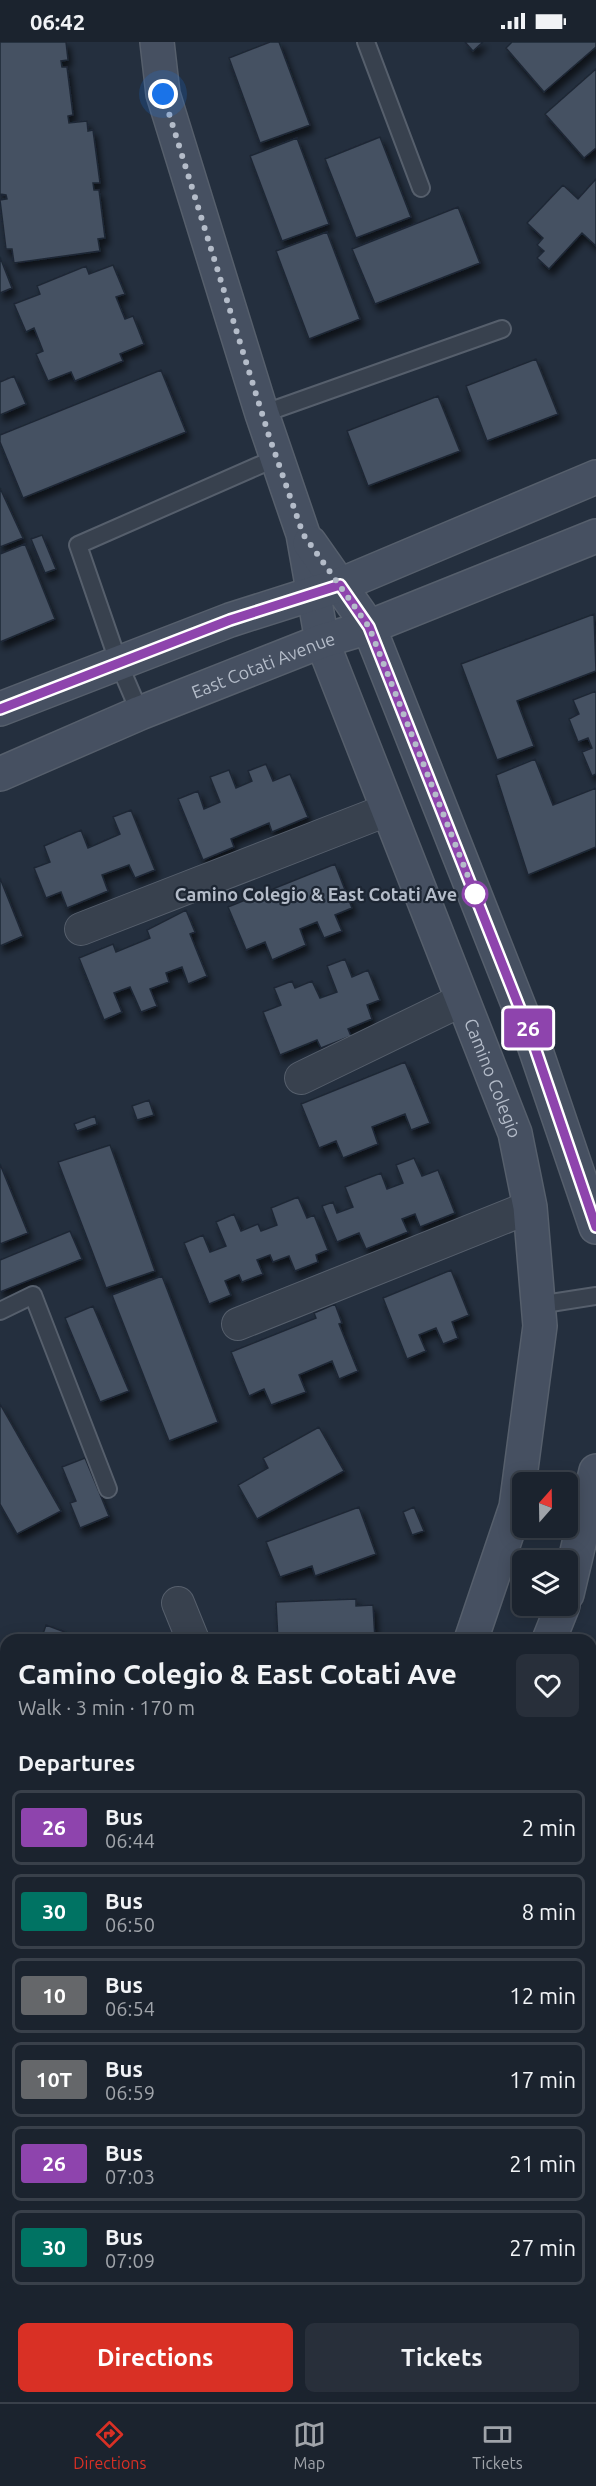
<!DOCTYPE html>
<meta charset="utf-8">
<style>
body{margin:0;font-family:Ubuntu,sans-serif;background:#282f3a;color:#f1f3f6;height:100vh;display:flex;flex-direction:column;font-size:22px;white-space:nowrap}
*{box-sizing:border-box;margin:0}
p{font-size:20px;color:#a0a4aa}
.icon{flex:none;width:33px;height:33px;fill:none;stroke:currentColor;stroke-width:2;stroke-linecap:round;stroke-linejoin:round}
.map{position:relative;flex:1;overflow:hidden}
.drawer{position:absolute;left:0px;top:1592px;width:597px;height:770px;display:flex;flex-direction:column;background:#1b232e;border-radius:18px 18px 0 0;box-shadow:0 3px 15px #0003,0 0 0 2px #39404a}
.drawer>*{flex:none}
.badge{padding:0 12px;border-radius:4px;font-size:21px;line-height:39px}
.needle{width:39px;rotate:20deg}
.controls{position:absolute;left:512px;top:1430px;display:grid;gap:12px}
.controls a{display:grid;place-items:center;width:66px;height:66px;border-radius:9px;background:#1b232e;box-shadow:0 3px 15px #0003,0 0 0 2px #39404a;font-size:30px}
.you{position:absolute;width:30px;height:30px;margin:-15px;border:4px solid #fff;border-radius:50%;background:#1a73e8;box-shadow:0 0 0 9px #1a73e833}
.map>.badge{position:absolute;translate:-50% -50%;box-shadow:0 0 0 3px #fff}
h2{padding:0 18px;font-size:22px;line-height:54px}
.round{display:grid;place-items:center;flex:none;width:63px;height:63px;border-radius:9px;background:#282f3a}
.headline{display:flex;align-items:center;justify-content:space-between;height:102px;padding:0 18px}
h1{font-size:28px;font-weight:600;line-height:45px}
.primary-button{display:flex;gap:12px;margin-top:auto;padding:12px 18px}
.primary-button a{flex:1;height:69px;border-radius:9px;background:#d93025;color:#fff;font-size:24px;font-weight:600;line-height:69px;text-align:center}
.primary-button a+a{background:#282f3a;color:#f1f3f6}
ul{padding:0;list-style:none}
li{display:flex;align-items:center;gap:18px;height:75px;margin:0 12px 9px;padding:0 6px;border:3px solid #39404a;border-radius:9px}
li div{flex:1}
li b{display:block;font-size:22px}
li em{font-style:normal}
li .badge{min-width:66px;font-weight:700;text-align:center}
.status{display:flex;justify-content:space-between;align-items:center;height:42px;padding:0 30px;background:#1b232e;direction:ltr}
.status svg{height:16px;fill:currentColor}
.dock{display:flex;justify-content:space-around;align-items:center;height:84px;border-top:2px solid #39404a;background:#1b232e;font-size:16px;color:#a0a4aa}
.dock a{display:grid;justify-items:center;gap:3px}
.dock .on{color:#d93025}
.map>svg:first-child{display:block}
.building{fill:#455162;stroke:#1f2835;stroke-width:1.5;filter:url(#shadow)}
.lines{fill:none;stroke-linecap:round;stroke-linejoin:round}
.lane-casing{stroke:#565f6c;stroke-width:20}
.street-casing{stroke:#565f6c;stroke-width:34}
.secondary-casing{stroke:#565f6c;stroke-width:36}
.lane{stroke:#38414e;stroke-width:16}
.street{stroke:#38414e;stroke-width:32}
.secondary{stroke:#465061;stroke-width:33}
.line-casing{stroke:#fff;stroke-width:14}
.line{stroke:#8e44ad;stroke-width:9}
.walk{stroke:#b4bcc9;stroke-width:6;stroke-dasharray:0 10.8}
.stop-dot{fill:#fff;stroke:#8e44ad;stroke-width:3}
.labels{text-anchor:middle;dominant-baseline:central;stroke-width:4.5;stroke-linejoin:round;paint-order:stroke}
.street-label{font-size:18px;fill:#b4bcc9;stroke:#1d2633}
.stop-label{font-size:18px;font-weight:bold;fill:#b4bcc9;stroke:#1d2633;text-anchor:end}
</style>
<div class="status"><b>06:42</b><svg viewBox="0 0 49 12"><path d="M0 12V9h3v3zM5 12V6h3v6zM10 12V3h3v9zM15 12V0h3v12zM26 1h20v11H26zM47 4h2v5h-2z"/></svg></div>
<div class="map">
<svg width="596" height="2360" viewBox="0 0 596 2360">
<defs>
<filter id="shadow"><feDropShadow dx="3.5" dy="6" stdDeviation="3" flood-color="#0009"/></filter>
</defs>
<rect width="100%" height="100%" fill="#242f3e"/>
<!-- building -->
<path class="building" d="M 0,0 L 66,0 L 68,18 L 61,19 L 62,25 L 67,25 L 73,73 L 68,74 L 69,81 L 87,79 L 88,89 L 93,88 L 100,141 L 93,141 L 94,148 L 99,148 L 105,196 L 98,197 L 100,209 L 14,221 L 12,207 L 6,207 L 0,158 L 7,157 L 6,153 L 0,152 Z
M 270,0 L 279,0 L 310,83 L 260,101 L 229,16 Z
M 465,0 L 483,0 L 473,9 Z
M 512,0 L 596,0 L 596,5 L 544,50 L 506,6 Z
M 596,27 L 596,106 L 584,116 L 545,72 Z
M 380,95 L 411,175 L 356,196 L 325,117 Z
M 297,96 L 329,182 L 282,199 L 250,114 Z
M 596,137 L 596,204 L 582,191 L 549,227 L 537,216 L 544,209 L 537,203 L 543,196 L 527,181 L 563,143 L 578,157 Z
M 458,165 L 480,221 L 375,262 L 352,207 Z
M 327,190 L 360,277 L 309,297 L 276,209 Z
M 0,215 L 12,246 L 0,251 Z
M 113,223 L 125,252 L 116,255 L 125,277 L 133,274 L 144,302 L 120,312 L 123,319 L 75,339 L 71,330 L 48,339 L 36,312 L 43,309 L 34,286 L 26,290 L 14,262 L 40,252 L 37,244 L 86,224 L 89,232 Z
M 536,317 L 558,372 L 487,399 L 466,344 Z
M 161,328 L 186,390 L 23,456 L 0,400 L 0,393 Z
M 14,334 L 26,362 L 0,373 L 0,340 Z
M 438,354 L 460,409 L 368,444 L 347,389 Z
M 0,446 L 23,496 L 0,505 Z
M 42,493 L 56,527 L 45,531 L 31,497 Z
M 25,502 L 55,577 L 0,600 L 0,512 Z
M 594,572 L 596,629 L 517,659 L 534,704 L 497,718 L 461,622 Z
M 596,649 L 596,732 L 592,734 L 582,710 L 592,706 L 588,696 L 578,700 L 569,677 L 579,672 L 573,658 Z
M 535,717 L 553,763 L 596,746 L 596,805 L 528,833 L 496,733 Z
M 266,722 L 273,739 L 290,732 L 308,775 L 272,790 L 269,781 L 231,797 L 234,805 L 203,818 L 178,757 L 198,749 L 204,767 L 220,760 L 210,735 L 229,728 L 236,746 L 252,739 L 248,729 Z
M 131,768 L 155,828 L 135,836 L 129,823 L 102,833 L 108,849 L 67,866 L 61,850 L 46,856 L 34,826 L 50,820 L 44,804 L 81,788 L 88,806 L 120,792 L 113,775 Z
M 335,822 L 352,866 L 335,873 L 342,889 L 324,896 L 317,880 L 300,887 L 306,903 L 272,918 L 265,900 L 246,908 L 228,865 Z
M 0,836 L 23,894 L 0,904 Z
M 186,868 L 195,890 L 190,892 L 207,934 L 188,942 L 182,925 L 166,931 L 169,940 L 150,947 L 157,964 L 141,970 L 130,945 L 114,951 L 122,970 L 104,978 L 79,916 L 113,902 L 116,910 L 150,896 L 147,888 Z
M 345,917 L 352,935 L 368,928 L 380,958 L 367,963 L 372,977 L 348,987 L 351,994 L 321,1006 L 317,998 L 280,1013 L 263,970 L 281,963 L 274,946 L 292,939 L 295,946 L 312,939 L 320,956 L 337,950 L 327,924 Z
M 405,1020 L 430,1081 L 411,1088 L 405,1072 L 372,1085 L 378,1102 L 343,1116 L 336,1099 L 319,1106 L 301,1062 Z
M 149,1058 L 154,1073 L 137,1078 L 132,1064 Z
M 95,1074 L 97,1082 L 77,1089 L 74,1082 Z
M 110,1103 L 155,1229 L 106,1246 L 58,1120 Z
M 414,1116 L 422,1134 L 438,1128 L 455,1171 L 420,1185 L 415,1172 L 402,1177 L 408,1190 L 366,1207 L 359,1191 L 337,1200 L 322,1164 L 333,1160 L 337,1171 L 353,1165 L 345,1145 L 381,1131 L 387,1147 L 403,1141 L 396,1123 Z
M 0,1122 L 28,1191 L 0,1202 Z
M 298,1155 L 307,1176 L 314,1173 L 328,1208 L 316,1213 L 318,1220 L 295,1229 L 289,1214 L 273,1220 L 270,1213 L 257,1218 L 263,1232 L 242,1240 L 239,1233 L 225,1239 L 231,1253 L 209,1262 L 184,1201 L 203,1193 L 210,1210 L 226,1204 L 216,1180 L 234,1172 L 241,1189 L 258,1182 L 261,1189 L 277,1183 L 271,1166 Z
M 70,1189 L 82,1217 L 0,1250 L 0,1218 Z
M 451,1228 L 469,1273 L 452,1280 L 458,1296 L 443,1302 L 436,1286 L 419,1293 L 426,1309 L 407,1317 L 383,1256 Z
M 162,1234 L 218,1380 L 169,1399 L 112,1253 Z
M 335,1262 L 342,1281 L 339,1282 L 358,1329 L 339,1337 L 332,1319 L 299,1333 L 306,1350 L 271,1363 L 264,1347 L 249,1354 L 231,1310 L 316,1276 L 314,1271 Z
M 93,1264 L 129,1349 L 100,1360 L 65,1276 Z
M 0,1362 L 61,1469 L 17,1492 L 0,1462 Z
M 319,1385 L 344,1429 L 257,1477 L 238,1443 L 268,1426 L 263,1416 Z
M 85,1416 L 109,1474 L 80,1486 L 70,1461 L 76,1459 L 62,1425 Z
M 359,1465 L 376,1512 L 315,1534 L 312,1524 L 280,1535 L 266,1500 Z
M 414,1465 L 424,1489 L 412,1493 L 403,1470 Z
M 356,1557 L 356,1564 L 373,1563 L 375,1598 L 278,1598 L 276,1560 Z
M 46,1583 L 86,1598 L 41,1598 Z
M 0,1697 L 6,1699 L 6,1753 L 0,1751 Z
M 0,1762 L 6,1764 L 6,1818 L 0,1816 Z
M 591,1769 L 596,1771 L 596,1793 L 591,1805 Z
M 596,1827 L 596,1849 L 591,1848 Z
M 0,1828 L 6,1830 L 6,1884 L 0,1882 Z
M 0,1892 L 6,1894 L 6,1934 L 0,1932 Z
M 0,1971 L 5,1972 L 0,1986 Z
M 591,2078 L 596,2080 L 596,2117 L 591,2131 Z
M 591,2174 L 596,2175 L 596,2329 L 591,2344 Z
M 0,2191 L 4,2199 L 6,2198 L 6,2278 L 0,2266 Z
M 9,2355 L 29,2355 L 43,2360 L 7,2360 Z
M 441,2355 L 539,2355 L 548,2358 L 455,2360 Z"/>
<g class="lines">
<defs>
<path id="lane" d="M 366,0 L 421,146
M 262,372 L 502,287
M 140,671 L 119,622 L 78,503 L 276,416
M 538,1263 L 596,1254
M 0,1269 L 33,1253 L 108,1447"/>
<path id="street" d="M 81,887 L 387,768
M 301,1036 L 462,958
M 238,1282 L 530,1165
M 178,1561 L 193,1598
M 591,1725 L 596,1710
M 591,1890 L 596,1892
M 0,2098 L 6,2094
M 376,2360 L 378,2355"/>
<g id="secondary">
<path id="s1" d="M 157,0 L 163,52 L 262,372 L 303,492 L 322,599 L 515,1091 L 530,1165 L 540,1284 L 516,1465 L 471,1598"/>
<path d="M 310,501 L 369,585 L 533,1000 L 596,1185"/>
<path d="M 0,667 L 230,578 L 340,543 L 596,435"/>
<path id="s2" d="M 0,732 L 140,671 L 322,599 L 369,585 L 596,494"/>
<path d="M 567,1552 L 596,1429"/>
<path d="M 549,1598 L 563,1563"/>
<path d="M 199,2360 L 201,2355"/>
<path d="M 278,2360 L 279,2355"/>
</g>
</defs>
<!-- lane casing -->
<use href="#lane" class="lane-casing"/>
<!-- street casing -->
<use href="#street" class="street-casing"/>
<!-- secondary casing -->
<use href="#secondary" class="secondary-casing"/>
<!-- lane -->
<use href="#lane" class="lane"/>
<!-- street -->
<use href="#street" class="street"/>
<!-- secondary -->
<use href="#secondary" class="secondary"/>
</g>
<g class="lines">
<defs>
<path id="line" d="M 0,667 L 230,578 L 340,543 L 369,585 L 533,1000 L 596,1185"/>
</defs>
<!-- line casing -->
<use href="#line" class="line-casing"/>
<!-- line -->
<use href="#line" class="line"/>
<!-- walk -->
<path class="walk" d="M 163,52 L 269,394 L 303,492 L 369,585 L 475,852"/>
</g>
<!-- markers -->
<circle class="stop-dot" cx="475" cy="852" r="12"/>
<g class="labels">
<!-- street labels -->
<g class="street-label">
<text stroke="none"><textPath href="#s2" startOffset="285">East Cotati Avenue</textPath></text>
<text stroke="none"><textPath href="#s1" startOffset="1092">Camino Colegio</textPath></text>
</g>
<!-- stop labels -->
<g class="stop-label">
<text x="457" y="852">Camino Colegio &amp; East Cotati Ave</text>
</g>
</g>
</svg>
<div class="controls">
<a><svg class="needle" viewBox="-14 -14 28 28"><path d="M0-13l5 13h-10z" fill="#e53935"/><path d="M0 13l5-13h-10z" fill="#a0a4aa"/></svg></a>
<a><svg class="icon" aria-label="layers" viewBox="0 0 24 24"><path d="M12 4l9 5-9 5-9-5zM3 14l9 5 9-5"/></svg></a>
</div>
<div class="you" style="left:163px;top:52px"></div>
<b class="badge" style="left:528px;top:986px;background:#8e44ad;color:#fff">26</b>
<section class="drawer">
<div class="headline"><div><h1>Camino Colegio &amp; East Cotati Ave</h1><p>Walk · 3 min · 170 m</p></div><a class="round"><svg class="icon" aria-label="heart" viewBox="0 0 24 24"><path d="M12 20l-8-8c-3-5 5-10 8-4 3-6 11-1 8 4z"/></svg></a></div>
<h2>Departures</h2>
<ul>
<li><span class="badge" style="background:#8e44ad;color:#fff">26</span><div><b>Bus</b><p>06:44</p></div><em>2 min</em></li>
<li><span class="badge" style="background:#007363;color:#fff">30</span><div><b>Bus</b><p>06:50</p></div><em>8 min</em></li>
<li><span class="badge" style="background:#65676a;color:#fff">10</span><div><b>Bus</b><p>06:54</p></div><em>12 min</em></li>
<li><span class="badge" style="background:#65676a;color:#fff">10T</span><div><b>Bus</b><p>06:59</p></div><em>17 min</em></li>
<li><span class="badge" style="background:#8e44ad;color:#fff">26</span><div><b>Bus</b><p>07:03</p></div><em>21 min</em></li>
<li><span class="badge" style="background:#007363;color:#fff">30</span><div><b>Bus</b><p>07:09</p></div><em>27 min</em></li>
</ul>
<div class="primary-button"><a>Directions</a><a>Tickets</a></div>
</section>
</div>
<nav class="dock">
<a class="on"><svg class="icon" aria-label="directions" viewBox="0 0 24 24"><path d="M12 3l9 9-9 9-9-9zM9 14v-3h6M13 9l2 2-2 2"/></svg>Directions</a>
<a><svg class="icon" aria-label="map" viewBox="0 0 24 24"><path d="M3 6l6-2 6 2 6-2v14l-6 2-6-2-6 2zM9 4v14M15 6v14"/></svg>Map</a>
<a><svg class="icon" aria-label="tickets" viewBox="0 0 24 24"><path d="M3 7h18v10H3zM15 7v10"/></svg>Tickets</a>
</nav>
